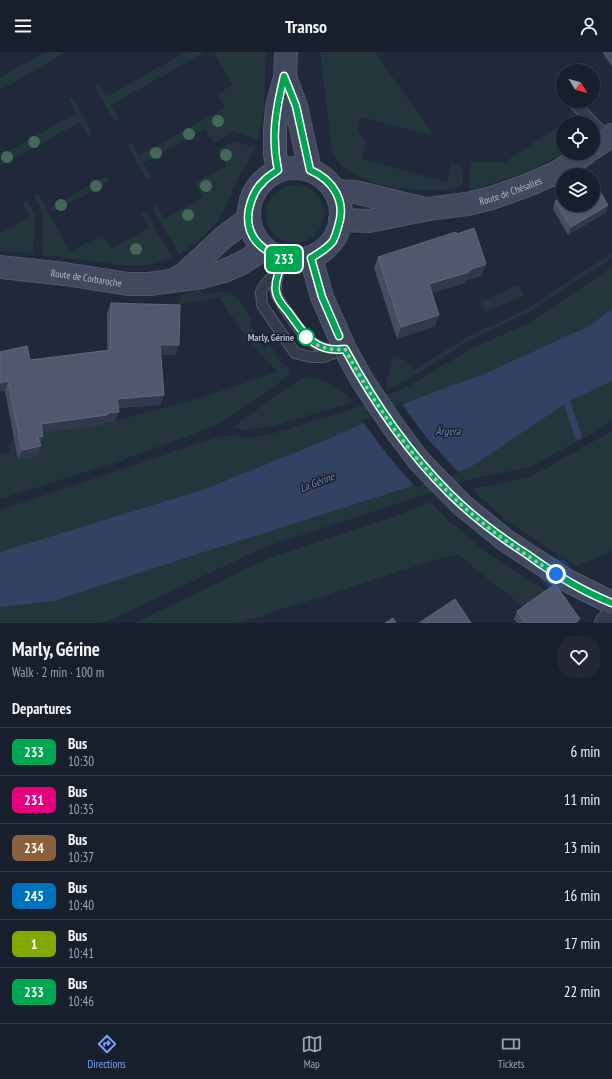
<!DOCTYPE html>
<meta charset="utf-8">
<style>
body{margin:0;font-family:"PT Sans Narrow",sans-serif;background:#212734;color:#f1f3f6;height:100vh;display:flex;flex-direction:column;font-size:15px;white-space:nowrap}
*{box-sizing:border-box;margin:0}
p{font-size:13px;color:#9fa2a9}
.icon{flex:none;width:22px;height:22px;fill:none;stroke:currentColor;stroke-width:2;stroke-linecap:round;stroke-linejoin:round}
.map{position:relative;height:571px;overflow:hidden}
.drawer{display:flex;flex-direction:column;background:#181f2c;flex:1}
.drawer>*{flex:none}
.badge{padding:0 8px;border-radius:6px;font-size:14px;line-height:26px}
.needle{width:26px;rotate:127deg}
.buttons{position:absolute;left:556px;top:12px;display:grid;gap:8px}
.buttons a{display:grid;place-items:center;width:44px;height:44px;border-radius:50%;background:#181f2c;box-shadow:0 1px 3px #0004,0 0 0 1px #363d48;font-size:20px}
.you{position:absolute;width:20px;height:20px;margin:-10px;border:3px solid #fff;border-radius:50%;background:#1a73e8;box-shadow:0 0 0 6px #1a73e833}
.map>.badge{position:absolute;translate:-50% -50%;box-shadow:0 0 0 2px #fff}
h2{padding:0 12px;font-size:15px;line-height:36px}
.round{display:grid;place-items:center;flex:none;width:42px;height:42px;border-radius:16px;background:#212734}
.head{display:flex;align-items:center;justify-content:space-between;height:68px;padding:0 12px}
h1{font-size:19px;font-weight:800;line-height:30px}
ul{padding:0;list-style:none}
li{display:flex;align-items:center;gap:12px;height:48px;padding:0 12px;border-top:1px solid #363d48}
li div{flex:1}
li b{display:block;font-size:15px}
li em{font-style:normal}
li .badge{min-width:44px;font-weight:700;text-align:center}
header{display:flex;justify-content:space-between;align-items:center;height:52px;padding:0 12px;background:#181f2c;font-size:18px;font-weight:800}
.menu{display:flex;justify-content:space-around;align-items:center;height:56px;border-top:1px solid #363d48;background:#181f2c;font-size:11px;color:#9fa2a9}
.menu a{display:grid;justify-items:center;gap:2px}
.menu .active{color:#7da2fd}
.map>svg:first-child{display:block}
.green{fill:#22363b}
.water{fill:#324263}
.pier{fill:#20293a}
.lines{fill:none;stroke-linecap:round;stroke-linejoin:round}
.stream{stroke:#324263;stroke-width:7}
.lane-casing{stroke:#515868;stroke-width:12}
.street-casing{stroke:#515868;stroke-width:22}
.secondary-casing{stroke:#515868;stroke-width:24}
.lane{stroke:#343b4a;stroke-width:10}
.street{stroke:#343b4a;stroke-width:20}
.secondary{stroke:#41495e;stroke-width:22}
.tree{fill:#45675a}
.wall{fill:#444d62}
.shaded-wall{fill:#313a4d}
.building{fill:#4f586d;stroke:#5e677b}
.line-casing{stroke:#fff;stroke-width:9}
.line{stroke:#00a651;stroke-width:6}
.walk{stroke:#aeb5c7;stroke-width:4;stroke-dasharray:0 7.2}
.stop-dot{fill:#fff;stroke:#00a651;stroke-width:2}
.labels{text-anchor:middle;dominant-baseline:central;stroke-width:3;stroke-linejoin:round;paint-order:stroke}
.street-label{font-size:10px;fill:#aeb5c7;stroke:#19202f}
.stop-label{font-size:10px;font-weight:bold;fill:#aeb5c7;stroke:#19202f;text-anchor:end}
.water-label{font-size:11px;font-style:italic;fill:#7488b1;stroke:#19202f}
</style>
<header><svg class="icon" aria-label="menu" viewBox="0 0 24 24"><path d="M4 6h16M4 12h16M4 18h16"/></svg>Transo<svg class="icon" aria-label="person" viewBox="0 0 24 24"><circle cx="12" cy="8" r="4"/><path d="M4 21q1-7 8-7t8 7"/></svg></header>
<div class="map">
<svg width="612" height="571" viewBox="0 0 612 571">
<rect width="100%" height="100%" fill="#20293a"/>
<!-- green -->
<path class="green" d="M 46,0 L 67,0 L 0,38 L 0,25 Z
M 186,0 L 205,0 L 111,53 L 119,68 L 113,67 L 95,35 L 98,30 L 106,45 Z
M 214,0 L 266,0 L 264,58 L 258,88 L 233,79 L 214,91 L 205,77 L 143,111 L 151,126 L 149,127 L 145,125 L 128,94 L 131,89 L 140,103 L 225,56 L 217,42 L 232,33 Z
M 320,0 L 375,0 L 434,84 L 361,65 L 358,79 L 366,89 L 362,107 L 447,130 L 451,112 L 458,112 L 463,119 L 463,131 C 454,139 441,138 429,138 C 400,138 361,132 339,111 C 337,108 335,104 332,101 Z
M 68,46 L 73,47 L 92,79 L 88,85 L 80,70 L 0,114 L 0,104 L 76,61 Z
M 563,71 L 563,101 L 530,119 L 470,139 L 470,110 L 505,110 Z
M 234,89 L 255,96 C 249,109 241,121 234,134 C 231,142 229,150 225,157 C 214,178 198,190 179,202 L 154,158 L 156,152 L 164,167 L 203,145 L 195,131 L 226,114 L 218,98 Z
M 105,125 L 109,126 L 108,130 L 55,159 L 51,159 L 52,155 Z
M266 162a29 29 0 1 1 58 0a29 29 0 1 1-58 0Z
M 38,141 L 70,200 L 102,183 L 111,197 L 149,176 L 141,161 L 144,160 L 147,162 L 172,206 L 150,213 L 131,214 L 42,203 L 43,161 L 34,143 Z
M 27,148 L 35,163 L 33,201 L 0,199 L 0,181 L 30,165 L 22,150 Z
M 612,201 L 612,206 L 527,261 L 468,289 L 407,328 L 388,338 L 386,334 L 393,303 L 405,308 L 414,318 L 466,286 L 525,258 Z
M 612,215 L 612,257 L 589,274 L 484,322 L 415,347 L 326,388 L 205,437 L 0,500 L 0,458 L 221,384 L 255,385 L 275,381 L 349,358 L 409,334 L 472,296 L 529,271 Z
M 519,233 L 524,244 L 485,260 L 481,249 Z
M 200,238 L 203,243 C 235,234 234,243 252,267 L 250,268 L 255,284 L 264,297 L 270,293 L 281,310 L 290,318 L 287,325 L 235,362 L 212,375 L 117,410 L 0,447 L 0,403 L 3,401 L 10,401 L 9,393 L 14,386 L 16,398 L 34,365 L 60,378 L 103,373 L 103,371 L 115,369 L 203,345 L 277,320 L 245,284 L 219,245 L 179,253 L 179,248 L 183,242 Z
M 305,324 C 327,330 338,332 353,350 L 273,374 L 241,378 L 232,375 Z
M 612,329 L 612,368 L 598,378 L 530,415 L 475,426 L 265,495 L 108,569 L 99,571 L 0,571 L 0,555 L 54,549 L 201,501 L 568,350 Z
M 612,379 L 612,499 L 577,514 L 549,497 L 505,467 L 472,437 L 530,425 Z
M 430,450 L 447,467 L 488,502 L 549,540 L 522,554 L 458,503 L 441,506 L 239,571 L 135,571 L 269,506 L 399,463 Z"/>
<!-- water -->
<path class="water" d="M 612,257 L 612,329 L 568,350 L 469,416 L 201,501 L 54,549 L 0,555 L 0,500 L 205,437 L 326,388 L 415,347 L 484,322 L 589,274 Z"/>
<!-- pier -->
<path class="pier" d="M 401,351 L 426,385 L 459,421 L 415,435 L 389,405 L 362,369 Z"/>
<g class="lines">
<!-- stream -->
<path class="stream" d="M 564,342 L 578,384"/>
<defs>
<path id="lane" d="M 572,49 L 608,86
M 285,207 L 279,217 L 264,234 L 261,240 L 262,253 L 295,301 L 311,305 L 323,305 L 345,297
M 279,217 C 278,224 275,232 276,239 C 276,247 304,285 312,290 C 319,296 329,298 339,298"/>
<path id="street" d="M 605,571 L 612,563"/>
<g id="secondary">
<path d="M 285,25 L 296,54 L 310,118"/>
<path d="M 593,96 L 612,83"/>
<circle cx="295" cy="162" r="46"/>
<path d="M 278,118 L 275,102 L 275,77 L 277,55 L 285,25 L 286,0"/>
<path d="M 335,139 L 355,140 L 421,156"/>
<path id="s1" d="M 340,168 L 369,169 L 428,157 L 467,152 L 492,146 L 528,133 L 558,120 L 586,101"/>
<path d="M 311,206 L 322,245 L 345,297 L 362,328 L 393,374 L 419,409 L 462,453 L 505,488 L 566,528 L 612,551"/>
<path id="s2" d="M 0,215 L 65,222 L 128,232 L 149,232 L 202,225 L 224,219 L 242,211 L 264,197"/>
<path d="M 173,228 L 183,223 L 224,185 L 247,168"/>
</g>
</defs>
<!-- lane casing -->
<use href="#lane" class="lane-casing"/>
<!-- street casing -->
<use href="#street" class="street-casing"/>
<!-- secondary casing -->
<use href="#secondary" class="secondary-casing"/>
<!-- lane -->
<use href="#lane" class="lane"/>
<!-- street -->
<use href="#street" class="street"/>
<!-- secondary -->
<use href="#secondary" class="secondary"/>
</g>
<!-- trees -->
<g class="tree">
<circle cx="218" cy="69" r="6"/>
<circle cx="189" cy="82" r="6"/>
<circle cx="34" cy="90" r="6"/>
<circle cx="156" cy="101" r="6"/>
<circle cx="226" cy="103" r="6"/>
<circle cx="7" cy="105" r="6"/>
<circle cx="96" cy="134" r="6"/>
<circle cx="206" cy="134" r="6"/>
<circle cx="61" cy="153" r="6"/>
<circle cx="188" cy="163" r="6"/>
<circle cx="136" cy="197" r="6"/>
</g>
<!-- wall -->
<path class="wall" d="M 602,0 L 612,0 L 612,15 Z
M 555,149 L 608,153 L 605,161 L 568,183 L 553,157 Z
M 457,182 L 486,212 L 481,224 L 466,228 L 465,231 L 432,241 L 435,274 L 397,287 L 374,216 L 378,205 Z
M 111,251 L 175,303 L 161,303 L 164,343 L 160,353 L 118,356 L 115,369 L 104,371 L 104,373 L 43,380 L 43,384 L 37,404 L 18,408 L 5,339 L 0,339 L 27,294 L 30,308 L 107,299 L 107,261 Z
M 517,559 L 578,571 L 517,571 L 514,567 Z"/>
<!-- shaded-wall -->
<path class="shaded-wall" d="M 608,153 L 605,161 L 568,183 L 571,175 Z
M 486,212 L 481,224 L 466,228 L 465,231 L 425,243 L 429,232 L 469,218 Z
M 439,263 L 435,274 L 397,287 L 401,275 Z
M 160,293 L 179,293 L 175,303 L 157,303 Z
M 8,329 L 5,339 L 0,339 L 0,331 Z
M 164,343 L 160,353 L 114,356 L 117,347 Z
M 119,360 L 115,369 L 104,371 L 104,373 L 37,381 L 41,372 Z
M 43,384 L 40,394 L 38,385 Z
M 41,394 L 37,404 L 18,408 L 22,398 Z
M 580,567 L 578,571 L 575,571 Z"/>
<!-- building -->
<path class="building" d="M 593,128 L 608,153 L 571,175 L 555,149 L 563,145 L 563,153 L 593,153 Z
M 474,176 L 486,212 L 469,218 L 469,220 L 429,232 L 439,263 L 401,275 L 378,205 L 456,180 L 457,182 Z
M 111,251 L 180,253 L 179,293 L 160,293 L 164,343 L 117,347 L 119,360 L 107,361 L 107,363 L 41,372 L 43,384 L 38,385 L 41,394 L 22,398 L 8,329 L 0,331 L 0,300 L 27,294 L 30,308 L 110,298 Z
M 555,532 L 580,567 L 575,571 L 525,571 L 517,559 Z
M 455,547 L 471,571 L 419,571 Z
M 393,566 L 396,571 L 385,571 Z"/>
<g class="lines">
<defs>
<path id="line" d="M 339,284 L 322,245 L 311,206 C 319,201 327,197 333,189 C 335,185 337,179 338,175 C 347,149 333,128 310,118 L 296,54 L 284,24 C 276,57 271,85 278,118 C 273,122 267,125 263,130 C 255,137 251,148 249,157 C 244,184 261,199 285,207 C 280,215 274,230 276,240 C 277,248 284,255 289,261 C 305,283 314,301 345,297 C 373,349 407,399 449,441 C 473,465 500,485 528,503 C 554,522 582,539 612,551"/>
</defs>
<!-- line casing -->
<use href="#line" class="line-casing"/>
<!-- line -->
<use href="#line" class="line"/>
<!-- walk -->
<path class="walk" d="M 306,285 C 316,295 330,299 345,297 C 373,350 407,400 450,442 C 481,473 519,499 556,522"/>
</g>
<!-- markers -->
<circle class="stop-dot" cx="306" cy="285" r="8"/>
<g class="labels">
<!-- street labels -->
<g class="street-label">
<text stroke="none"><textPath href="#s1" startOffset="174">Route de Chésalles</textPath></text>
<text stroke="none"><textPath href="#s2" startOffset="87">Route de Corbaroche</textPath></text>
</g>
<!-- stop labels -->
<g class="stop-label">
<text x="294" y="285">Marly, Gérine</text>
</g>
<!-- water labels -->
<g class="water-label">
<text x="448" y="379">Ärgera</text>
<text transform="translate(317 430) rotate(-21)">La Gérine</text>
</g>
</g>
</svg>
<div class="buttons">
<a><svg class="needle" viewBox="-14 -14 28 28"><path d="M0-13l5 13h-10z" fill="#e53935"/><path d="M0 13l5-13h-10z" fill="#9fa2a9"/></svg></a>
<a><svg class="icon" aria-label="locate" viewBox="0 0 24 24"><circle cx="12" cy="12" r="6"/><path d="M12 2v4M12 18v4M2 12h4M18 12h4"/></svg></a>
<a><svg class="icon" aria-label="layers" viewBox="0 0 24 24"><path d="M12 4l9 5-9 5-9-5zM3 14l9 5 9-5"/></svg></a>
</div>
<div class="you" style="left:556px;top:522px"></div>
<b class="badge" style="left:284px;top:207px;background:#00a651;color:#fff">233</b>
</div>
<section class="drawer">
<div class="head"><div><h1>Marly, Gérine</h1><p>Walk · 2 min · 100 m</p></div><a class="round"><svg class="icon" aria-label="heart" viewBox="0 0 24 24"><path d="M12 20l-8-8c-3-5 5-10 8-4 3-6 11-1 8 4z"/></svg></a></div>
<h2>Departures</h2>
<ul>
<li><span class="badge" style="background:#00a651;color:#fff">233</span><div><b>Bus</b><p>10:30</p></div><em>6 min</em></li>
<li><span class="badge" style="background:#e6007e;color:#fff">231</span><div><b>Bus</b><p>10:35</p></div><em>11 min</em></li>
<li><span class="badge" style="background:#8b5e3c;color:#fff">234</span><div><b>Bus</b><p>10:37</p></div><em>13 min</em></li>
<li><span class="badge" style="background:#0072bc;color:#fff">245</span><div><b>Bus</b><p>10:40</p></div><em>16 min</em></li>
<li><span class="badge" style="background:#81a700;color:#fff">1</span><div><b>Bus</b><p>10:41</p></div><em>17 min</em></li>
<li><span class="badge" style="background:#00a651;color:#fff">233</span><div><b>Bus</b><p>10:46</p></div><em>22 min</em></li>
</ul>
</section>
<nav class="menu">
<a class="active"><svg class="icon" aria-label="directions" viewBox="0 0 24 24"><path d="M12 3l9 9-9 9-9-9zM9 14v-3h6M13 9l2 2-2 2"/></svg>Directions</a>
<a><svg class="icon" aria-label="map" viewBox="0 0 24 24"><path d="M3 6l6-2 6 2 6-2v14l-6 2-6-2-6 2zM9 4v14M15 6v14"/></svg>Map</a>
<a><svg class="icon" aria-label="tickets" viewBox="0 0 24 24"><path d="M3 7h18v10H3zM15 7v10"/></svg>Tickets</a>
</nav>
